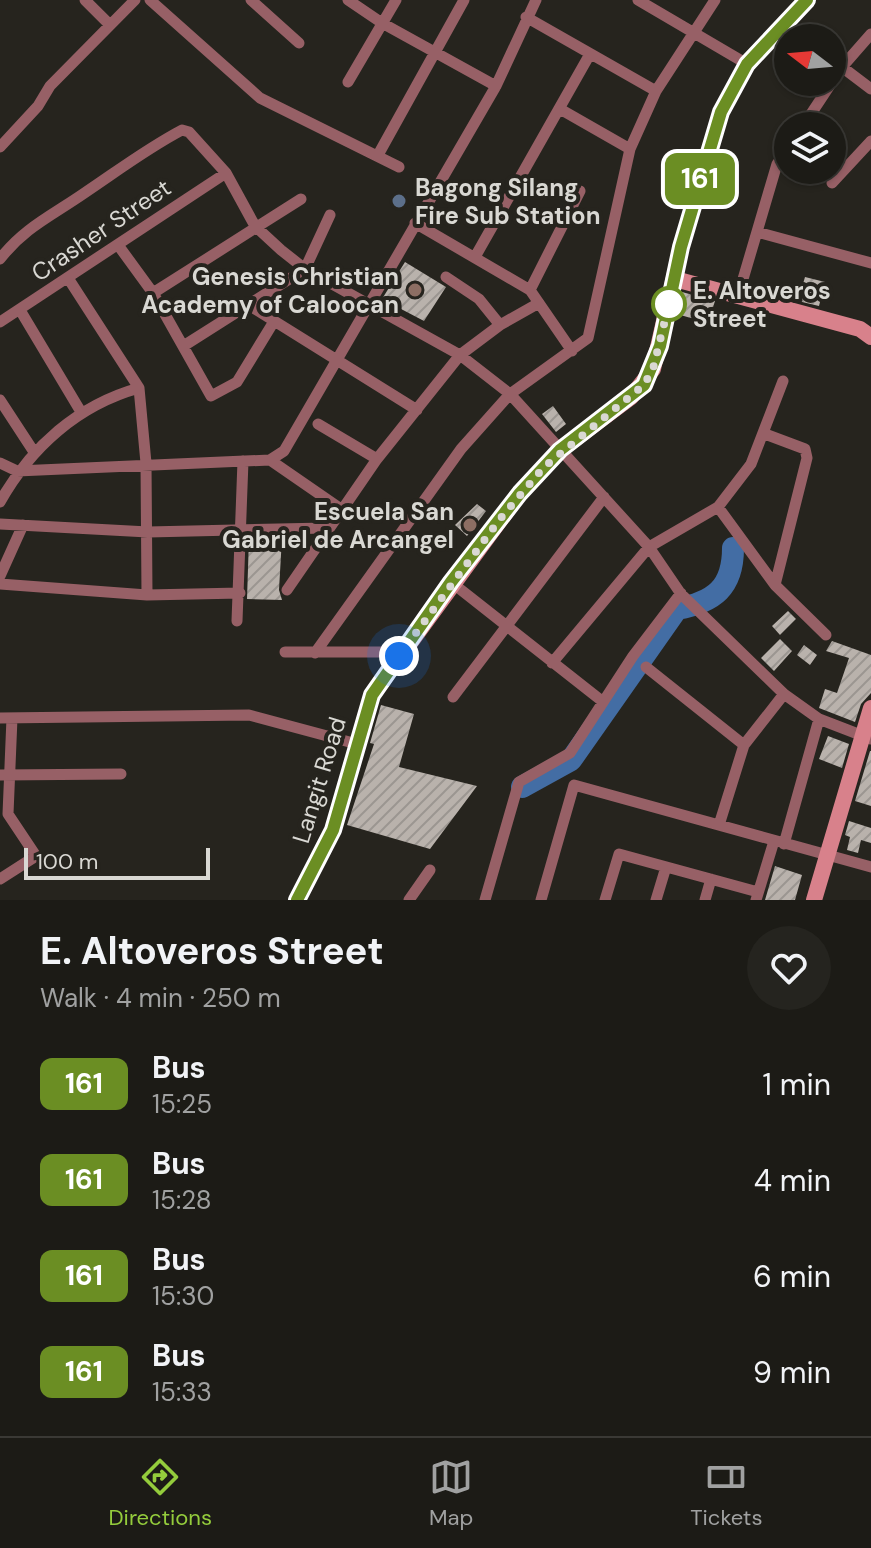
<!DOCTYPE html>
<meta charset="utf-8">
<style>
body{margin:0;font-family:"DM Sans",sans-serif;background:#25241f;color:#f1f3f6;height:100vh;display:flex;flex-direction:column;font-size:30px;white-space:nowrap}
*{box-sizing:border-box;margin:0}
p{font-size:26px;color:#a0a1a1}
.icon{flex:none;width:44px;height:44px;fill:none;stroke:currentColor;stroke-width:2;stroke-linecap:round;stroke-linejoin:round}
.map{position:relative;height:900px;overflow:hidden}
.panel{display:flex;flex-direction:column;background:#1c1b16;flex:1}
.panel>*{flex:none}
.badge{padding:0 16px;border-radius:12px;font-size:28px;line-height:52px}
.needle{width:52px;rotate:286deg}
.buttons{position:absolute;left:774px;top:24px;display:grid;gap:16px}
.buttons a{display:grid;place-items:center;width:72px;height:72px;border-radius:50%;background:#1c1b16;box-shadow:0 2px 6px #0004,0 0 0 2px #3a3935;font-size:40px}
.scale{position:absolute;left:24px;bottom:20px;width:186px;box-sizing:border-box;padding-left:8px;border:4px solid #d9d8d3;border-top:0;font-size:22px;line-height:28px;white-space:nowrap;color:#d9d8d3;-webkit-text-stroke:6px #26241e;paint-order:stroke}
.you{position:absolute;width:40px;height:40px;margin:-20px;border:6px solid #fff;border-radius:50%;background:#1a73e8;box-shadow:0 0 0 12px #1a73e833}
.map>.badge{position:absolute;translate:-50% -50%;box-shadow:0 0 0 4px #fff}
.round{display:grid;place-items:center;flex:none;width:84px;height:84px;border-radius:42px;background:#25241f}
.summary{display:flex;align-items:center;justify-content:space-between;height:136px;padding:0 40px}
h1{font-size:38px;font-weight:700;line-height:60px}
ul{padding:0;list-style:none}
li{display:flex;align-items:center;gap:24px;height:96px;padding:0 40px}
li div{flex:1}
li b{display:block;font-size:30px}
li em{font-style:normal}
li .badge{min-width:88px;font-weight:700;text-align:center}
.tab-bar{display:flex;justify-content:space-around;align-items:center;height:112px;border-top:2px solid #3a3935;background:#1c1b16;font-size:22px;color:#a0a1a1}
.tab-bar a{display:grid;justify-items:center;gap:4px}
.tab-bar .active{color:#94cc3c}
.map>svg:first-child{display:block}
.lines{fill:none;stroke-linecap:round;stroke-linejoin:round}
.river{stroke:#436da4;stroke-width:22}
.building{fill:url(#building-hatch)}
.street{stroke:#976066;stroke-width:11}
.secondary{stroke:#d8818b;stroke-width:16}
.line-casing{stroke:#fff;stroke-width:18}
.line{stroke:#6b8e23;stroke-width:12}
.walk{stroke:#d9d8d3;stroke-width:8;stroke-dasharray:0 14.4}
.service-dot{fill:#5c6f8a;stroke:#26241e;stroke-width:3}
.education-dot{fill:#8d6e63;stroke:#26241e;stroke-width:3}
.stop-dot{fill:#fff;stroke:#6b8e23;stroke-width:4}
.labels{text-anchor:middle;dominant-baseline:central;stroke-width:8;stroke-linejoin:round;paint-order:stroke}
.poi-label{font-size:24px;font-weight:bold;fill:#d9d8d3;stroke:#26241e;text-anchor:end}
.street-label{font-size:24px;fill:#d9d8d3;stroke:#26241e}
.stop-label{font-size:24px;font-weight:bold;fill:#d9d8d3;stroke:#26241e;text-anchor:start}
</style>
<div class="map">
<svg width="871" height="900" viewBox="0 0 871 900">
<defs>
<pattern id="building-hatch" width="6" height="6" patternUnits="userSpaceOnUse" patternTransform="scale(2)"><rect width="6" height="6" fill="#b9b2ac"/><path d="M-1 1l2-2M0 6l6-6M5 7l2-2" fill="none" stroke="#9b9691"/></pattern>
</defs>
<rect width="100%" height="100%" fill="#26241e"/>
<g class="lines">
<!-- river -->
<path class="river" d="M 522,787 L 571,760 L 677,609 C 714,602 733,588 733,548"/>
</g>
<!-- building -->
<path class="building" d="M 405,262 L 446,287 L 424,321 L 382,299 Z
M 805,277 L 825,282 L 819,306 L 798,301 Z
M 682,292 L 715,301 L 708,323 L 677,314 Z
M 553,406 L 566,424 L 556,432 L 542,414 Z
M 477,504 L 486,511 L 467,536 L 455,525 Z
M 282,537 L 279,590 L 282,600 L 247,599 L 249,538 Z
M 788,611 L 796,619 L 780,635 L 772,626 Z
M 780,639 L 792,651 L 774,671 L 761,658 Z
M 832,641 L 871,655 L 871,693 L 861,704 L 855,722 L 819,708 L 825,689 L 837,693 L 849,658 L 826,651 Z
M 804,645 L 817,655 L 810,665 L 797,655 Z
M 381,705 L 414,714 L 399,767 L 477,786 L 430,849 L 347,825 L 374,744 L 370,743 Z
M 828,736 L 849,744 L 842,768 L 819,759 Z
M 870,751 L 871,751 L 871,806 L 855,801 Z
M 849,821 L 871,828 L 871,843 L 861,840 L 858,853 L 847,850 L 850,837 L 845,835 Z
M 775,866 L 802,875 L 795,900 L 765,900 Z"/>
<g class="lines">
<!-- street -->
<path class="street" d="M 85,0 L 110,25
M 150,0 L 260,98 L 399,167
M 251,0 L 299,43
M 348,0 L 382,23 L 496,86
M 638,0 L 747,64
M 526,17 L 656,91
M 842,67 L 871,89
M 348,82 L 396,0
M 560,109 L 630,149
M 803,126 L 842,67 L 871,34
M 0,147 L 38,106 L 50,86 L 135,0
M 378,155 L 464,0
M 832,183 L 871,141
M 415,223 L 530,290 L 572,351
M 757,232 L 871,263
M 118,245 L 153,293 L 211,396 L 237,382 L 273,323
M 475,257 L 590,54
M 0,259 C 24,228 51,216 83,194 C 116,172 146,149 182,130 L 189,132 L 226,173 L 255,226 L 281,250 L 305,269 L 460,355 L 510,394 L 649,547 L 681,594 L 784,694 L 819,719 L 871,739
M 446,277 L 479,299 L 500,325
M 68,278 L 139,388 L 146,463 L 147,595
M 530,290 L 580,191
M 153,293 L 301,199
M 738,296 L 777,164 L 788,148
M 247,304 L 417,410
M 20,310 L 81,412
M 0,322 L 226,173
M 185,345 L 305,269 L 330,215
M 0,400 L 34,452
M 318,424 L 377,459
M 765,434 L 805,449 L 807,458 L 775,585
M 270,460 L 341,509
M 0,463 L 17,471 L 270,460 L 284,451 L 496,86 L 536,0
M 0,502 C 31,447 78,405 139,388
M 718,507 L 775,585 L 826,635
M 0,524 L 148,532 L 326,528
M 0,576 L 23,525
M 451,582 L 602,701
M 0,584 L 147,595 L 240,593
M 287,590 L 377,459 L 460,355 L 500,325 L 539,303
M 237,621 L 243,461
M 285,652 L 388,652 L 399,656
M 315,653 L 461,449 L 510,394 L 588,338 L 630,149 L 656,91 L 715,0
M 552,663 L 649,547 L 718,507 L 751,464 L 783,381
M 646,667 L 744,745
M 453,697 L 604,497
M 0,718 L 249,715 L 357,744
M 0,775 L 121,774
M 719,825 L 744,745 L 784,694
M 784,844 L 819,719
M 0,879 L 36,856 L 8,814 L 12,718
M 409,900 L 430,870
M 485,900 L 519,782 L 570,753 L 633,656 L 681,593
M 541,900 L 574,785 L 871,867
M 605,900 L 619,854 L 758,892
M 656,900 L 666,867
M 705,900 L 711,879
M 756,900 L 774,841"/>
<!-- secondary -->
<path class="secondary" d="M 675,279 L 860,329 L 871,337
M 297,900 L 333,830 L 372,695 L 520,493 L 560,450 L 631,397 L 653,369 L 681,247 L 721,112 L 747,64 L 807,0
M 814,900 L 871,708"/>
</g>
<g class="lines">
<defs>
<path id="line" d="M 297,900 L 333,830 L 372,695 L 451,582 L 520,493 L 560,450 L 644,385 L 660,346 L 681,247 L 721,112 L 747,64 L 807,0"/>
</defs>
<!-- line casing -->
<use href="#line" class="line-casing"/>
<!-- line -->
<use href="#line" class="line"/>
<!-- walk -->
<path class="walk" d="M 399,656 L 500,519 L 544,467 L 644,385 L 653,369 L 669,304"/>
</g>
<!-- markers -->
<circle class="service-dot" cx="399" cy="201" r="8"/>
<g class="education-dot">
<circle cx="415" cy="290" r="8"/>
<circle cx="470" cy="525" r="8"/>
</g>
<circle class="stop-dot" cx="669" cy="304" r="16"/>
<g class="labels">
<!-- poi labels -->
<g class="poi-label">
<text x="415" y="187" text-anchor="start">Bagong Silang<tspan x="415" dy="28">Fire Sub Station</tspan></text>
<text x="399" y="276">Genesis Christian<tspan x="399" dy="28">Academy of Caloocan</tspan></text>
<text x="454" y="511">Escuela San<tspan x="454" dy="28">Gabriel de Arcangel</tspan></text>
</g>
<!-- street labels -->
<g class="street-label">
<text transform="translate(101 230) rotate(-34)">Crasher Street</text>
<text transform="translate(319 780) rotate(-73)">Langit Road</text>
</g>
<!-- stop labels -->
<g class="stop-label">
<text x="693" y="290">E. Altoveros<tspan x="693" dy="28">Street</tspan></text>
</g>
</g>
</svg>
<div class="buttons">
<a><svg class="needle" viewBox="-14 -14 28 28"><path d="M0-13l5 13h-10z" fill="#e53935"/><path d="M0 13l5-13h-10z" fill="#a0a1a1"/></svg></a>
<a><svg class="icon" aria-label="layers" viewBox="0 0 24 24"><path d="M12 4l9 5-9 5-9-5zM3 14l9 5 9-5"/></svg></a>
</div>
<div class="scale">100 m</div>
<div class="you" style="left:399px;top:656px"></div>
<b class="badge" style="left:700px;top:179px;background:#6b8e23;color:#fff">161</b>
</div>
<section class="panel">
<div class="summary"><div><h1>E. Altoveros Street</h1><p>Walk · 4 min · 250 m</p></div><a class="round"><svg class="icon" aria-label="heart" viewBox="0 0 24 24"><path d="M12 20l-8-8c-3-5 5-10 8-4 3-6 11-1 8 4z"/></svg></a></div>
<ul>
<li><span class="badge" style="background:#6b8e23;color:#fff">161</span><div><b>Bus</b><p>15:25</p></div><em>1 min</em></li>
<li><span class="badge" style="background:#6b8e23;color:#fff">161</span><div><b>Bus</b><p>15:28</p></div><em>4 min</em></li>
<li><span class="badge" style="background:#6b8e23;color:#fff">161</span><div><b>Bus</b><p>15:30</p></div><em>6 min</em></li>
<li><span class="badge" style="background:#6b8e23;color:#fff">161</span><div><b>Bus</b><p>15:33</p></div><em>9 min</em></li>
</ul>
</section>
<nav class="tab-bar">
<a class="active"><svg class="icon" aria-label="directions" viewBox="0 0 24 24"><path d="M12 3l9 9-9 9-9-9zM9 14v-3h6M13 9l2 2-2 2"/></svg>Directions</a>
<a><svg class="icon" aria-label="map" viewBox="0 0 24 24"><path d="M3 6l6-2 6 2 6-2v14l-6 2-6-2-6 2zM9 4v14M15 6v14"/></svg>Map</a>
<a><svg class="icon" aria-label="tickets" viewBox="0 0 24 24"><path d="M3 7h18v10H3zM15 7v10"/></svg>Tickets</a>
</nav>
